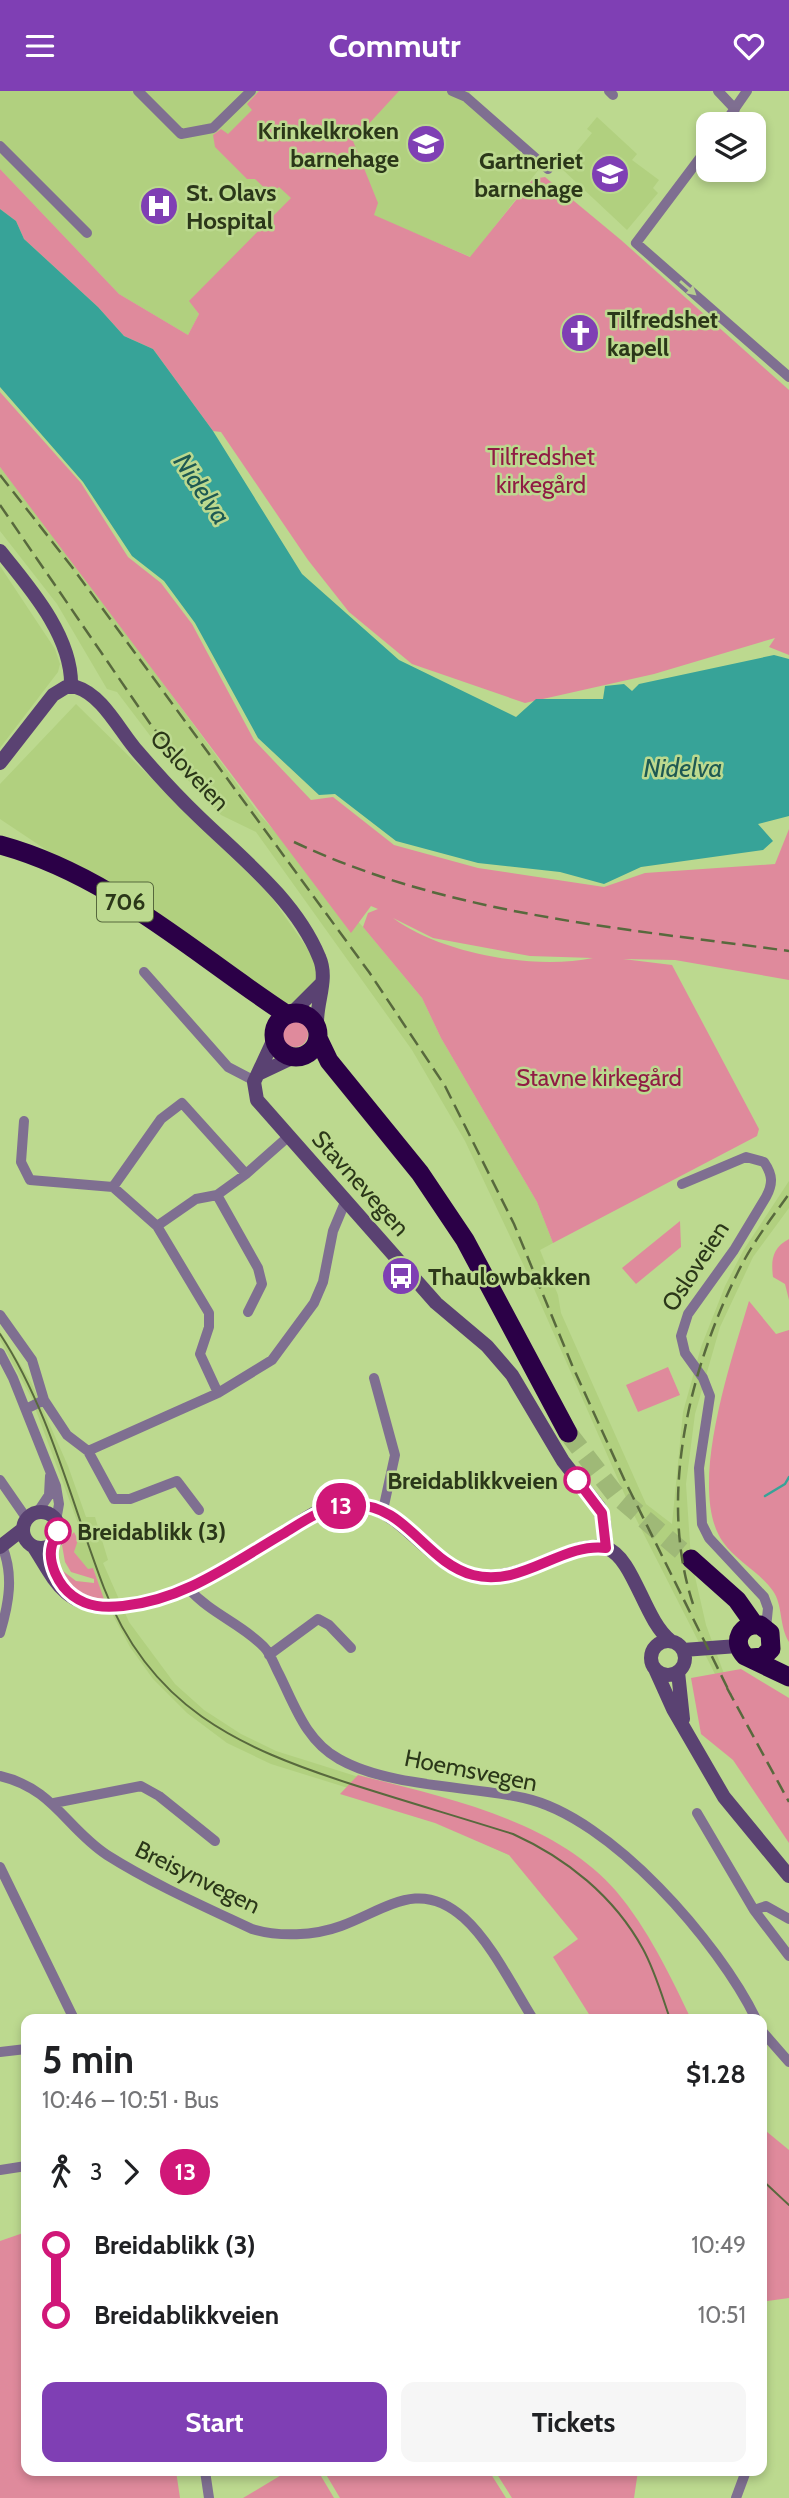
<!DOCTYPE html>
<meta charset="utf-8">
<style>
body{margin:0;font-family:Cabin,sans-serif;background:#f6f6f6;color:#202124;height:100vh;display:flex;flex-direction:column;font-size:26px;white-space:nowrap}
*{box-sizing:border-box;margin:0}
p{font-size:23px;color:#757577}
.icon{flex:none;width:38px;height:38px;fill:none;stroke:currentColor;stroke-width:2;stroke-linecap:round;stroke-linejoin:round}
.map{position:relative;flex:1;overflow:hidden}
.panel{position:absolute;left:21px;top:1923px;width:746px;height:462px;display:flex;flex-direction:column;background:#fff;border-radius:14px;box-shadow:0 4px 10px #0003}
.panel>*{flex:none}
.badge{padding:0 14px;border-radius:23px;font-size:24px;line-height:46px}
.tools{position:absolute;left:696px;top:21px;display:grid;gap:14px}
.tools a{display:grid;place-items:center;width:70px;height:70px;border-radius:14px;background:#fff;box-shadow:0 4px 10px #0003;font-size:35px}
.map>.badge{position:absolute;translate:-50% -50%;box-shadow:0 0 0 4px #fff}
.legs{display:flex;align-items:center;gap:10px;height:77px;padding:0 21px;font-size:23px}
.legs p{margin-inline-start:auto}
.summary{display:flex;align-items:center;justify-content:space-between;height:119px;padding:0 21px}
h1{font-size:38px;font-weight:700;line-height:52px}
.primary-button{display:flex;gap:14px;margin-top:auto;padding:14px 21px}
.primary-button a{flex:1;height:80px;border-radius:14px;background:#7f3fb4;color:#fff;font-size:28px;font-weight:700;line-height:80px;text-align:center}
.primary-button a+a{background:#f6f6f6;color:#202124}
ul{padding:0 21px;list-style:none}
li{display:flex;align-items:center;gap:24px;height:70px;font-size:26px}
li i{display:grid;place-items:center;width:10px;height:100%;margin:0 9px;background:currentColor}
li i::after{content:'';width:18px;height:18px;margin:-9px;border:5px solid;border-radius:50%;background:#fff}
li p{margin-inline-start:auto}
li:first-child i{background:linear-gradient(#0000 50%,currentColor 0)}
li:last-child i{background:linear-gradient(currentColor 50%,#0000 0)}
header{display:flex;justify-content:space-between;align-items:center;height:91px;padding:0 21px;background:#7f3fb4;color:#fff;font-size:32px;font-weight:700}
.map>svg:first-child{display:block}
.built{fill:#b1d07f}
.green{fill:#df8a9c;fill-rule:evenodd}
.water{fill:#37a398}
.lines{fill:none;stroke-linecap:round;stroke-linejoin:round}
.stream{stroke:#37a398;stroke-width:2.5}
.highway-tunnel{stroke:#9fb977;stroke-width:19;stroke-dasharray:19 10;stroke-linecap:butt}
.street{stroke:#7f6f91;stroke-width:10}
.secondary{stroke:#5a4272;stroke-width:14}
.highway{stroke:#2b0047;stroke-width:19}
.tram{stroke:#58693d;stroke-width:2}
.rail{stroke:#58693d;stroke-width:2.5;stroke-dasharray:14 7;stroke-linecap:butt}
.oneway{fill:#b6ce8f}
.line-1-casing{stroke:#fff;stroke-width:16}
.line-1{stroke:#d01778;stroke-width:10}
.stop-1-dot{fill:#fff;stroke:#d01778;stroke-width:3.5}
.labels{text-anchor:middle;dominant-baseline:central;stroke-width:5;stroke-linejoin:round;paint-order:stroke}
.shield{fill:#bcd98f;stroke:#56683c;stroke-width:2}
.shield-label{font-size:23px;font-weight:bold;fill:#2b3719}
.poi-label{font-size:24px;font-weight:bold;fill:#2b3719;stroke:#bcd98f;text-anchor:start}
.park-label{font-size:24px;fill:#901c44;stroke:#bcd98f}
.street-label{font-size:24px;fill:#2b3719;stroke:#bcd98f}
.stop-label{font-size:24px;font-weight:bold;fill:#2b3719;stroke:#bcd98f;text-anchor:end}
.water-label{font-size:26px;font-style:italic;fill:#1e5953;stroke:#bcd98f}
</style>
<header><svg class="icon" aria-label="menu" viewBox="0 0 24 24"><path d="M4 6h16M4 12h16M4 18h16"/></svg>Commutr<svg class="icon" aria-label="heart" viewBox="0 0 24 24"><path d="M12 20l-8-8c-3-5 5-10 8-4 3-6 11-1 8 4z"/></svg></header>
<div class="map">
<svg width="789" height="2407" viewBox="0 0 789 2407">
<rect width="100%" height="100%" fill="#bcd98f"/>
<!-- built -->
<path class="built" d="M 0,0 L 471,0 L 467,5 L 543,73 L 471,166 L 374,125 L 190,210 L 199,223 L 188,244 L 119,203 L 0,78 Z
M 597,26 L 637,63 L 632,69 L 659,89 L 653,97 L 658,102 L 627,139 L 562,78 L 592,42 L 587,38 Z
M 0,376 L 69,464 L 259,723 L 363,836 L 422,907 L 441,947 L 537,1111 L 553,1152 L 540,1159 L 558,1204 L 561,1222 L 646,1413 L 672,1433 L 683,1321 L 701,1256 L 725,1195 L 743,1160 L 789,1090 L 789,1117 L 753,1166 L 720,1236 L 695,1323 L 686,1393 L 691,1468 L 706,1534 L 723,1580 L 782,1691 L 744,1640 L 631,1418 L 524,1175 L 465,1050 L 412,959 L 256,741 L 221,724 L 167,667 L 117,601 L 107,598 L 57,513 L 0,440 Z
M 0,475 L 55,558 L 60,573 L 58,581 L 0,657 Z
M 76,613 L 270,804 L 314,867 L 317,887 L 311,900 L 294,913 L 276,912 L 0,728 L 0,693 Z
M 0,1240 L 31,1291 L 68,1375 L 86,1426 L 95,1426 L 108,1469 L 103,1472 L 129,1531 L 175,1593 L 204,1619 L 241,1643 L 276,1660 L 400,1699 L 595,1803 L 390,1710 L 271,1673 L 227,1652 L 187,1622 L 153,1588 L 130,1556 L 102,1504 L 93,1477 L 88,1479 L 74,1461 L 77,1445 L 82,1443 L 31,1306 L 0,1249 Z"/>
<!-- green -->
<path class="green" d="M 259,0 L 399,0 L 353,50 L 378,112 L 374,124 L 470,166 L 533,88 L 545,86 L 621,149 L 789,299 L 789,564 L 769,556 L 775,547 L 654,583 L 525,612 L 412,573 L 349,521 L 308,469 L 221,341 L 213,340 L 153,258 L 124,245 L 98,216 L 24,148 L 16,130 L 0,118 L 0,78 L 119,203 L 188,244 L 199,223 L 189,210 L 291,107 L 279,96 L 271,103 L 255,88 L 247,88 L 215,56 L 213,44 L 221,38 L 228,43 L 252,19 L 247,13 Z
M 0,301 L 81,392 L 128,466 L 161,492 L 192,533 L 254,649 L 311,709 L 333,706 L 394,754 L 478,777 L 604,796 L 645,782 L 775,773 L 789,738 L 789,889 L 675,869 L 623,868 L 672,874 L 759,1038 L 757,1045 L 553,1152 L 537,1111 L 441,947 L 422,907 L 363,836 L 368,822 L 378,818 L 371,815 L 351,842 L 0,376 ZM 393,827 L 433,847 L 530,865 L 593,867 C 534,879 442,863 393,827 Z
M282 943a13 13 0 1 1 26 0a13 13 0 1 1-26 0Z
M 680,1130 L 681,1156 L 636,1193 L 622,1177 Z
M 789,1148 L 789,1209 L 785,1193 L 773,1186 C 771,1169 772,1157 789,1148 Z
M 749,1210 L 776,1243 L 789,1239 L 789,1551 C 779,1535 783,1514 773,1500 C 760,1481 736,1470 723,1451 C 686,1399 732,1268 749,1210 Z
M 668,1276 L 680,1304 L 638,1321 L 626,1294 Z
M 74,1441 L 78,1449 L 74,1461 L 88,1478 L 93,1477 L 105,1511 L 79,1503 L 59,1477 L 76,1490 L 94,1492 L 94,1488 L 71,1481 L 65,1471 L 62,1454 Z
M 741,1578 L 789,1607 L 789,1752 L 733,1669 L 701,1643 L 691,1587 Z
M 358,1684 C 444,1706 555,1729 616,1800 C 648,1838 670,1884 691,1928 L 592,1928 L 553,1866 L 578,1848 L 509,1764 L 435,1732 L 340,1703 Z
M 761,2036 L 789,2059 L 789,2207 L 761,2211 Z
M 26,2141 L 26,2380 L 176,2380 L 180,2407 L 0,2407 L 0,2150 Z
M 288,2380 L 318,2380 L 334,2407 L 243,2407 Z
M 324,2380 L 489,2380 L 506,2407 L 340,2407 Z
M 495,2380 L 638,2380 L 634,2407 L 512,2407 Z"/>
<!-- water -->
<path class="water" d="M 0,118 L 16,130 L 24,148 L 98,216 L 124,245 L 153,258 L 213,340 L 302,483 L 399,569 L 516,626 L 536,608 L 603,608 L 605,595 L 624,593 L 632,600 L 639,593 L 774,564 L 789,568 L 789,725 L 758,733 L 773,750 L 763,759 L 641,776 L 604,793 L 560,781 L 478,772 L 396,750 L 335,703 L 319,704 L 258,647 L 195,532 L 164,490 L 132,465 L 83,391 L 0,296 Z"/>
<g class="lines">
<!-- stream -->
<path class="stream" d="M 765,1405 L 785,1393 L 789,1386"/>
<!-- highway-tunnel -->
<path class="highway-tunnel" d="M 568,1342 L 615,1403 L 691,1468"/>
<!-- street -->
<path class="street" d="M 138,0 L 181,43 L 213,37 L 251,0
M 452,0 L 466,6 L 548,78
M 609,0 L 613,4
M 718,0 L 735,18
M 724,33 L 747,0
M 0,55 L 87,142
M 709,55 L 636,152 L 789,286
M 144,881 L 228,976 L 255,990
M 24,1030 L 21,1071 L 30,1089 L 113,1096 L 157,1135 L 209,1222 L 209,1236 L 200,1263 L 218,1302
M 682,1093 L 746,1066 L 764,1071 C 773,1084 773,1093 766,1106 L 734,1159 L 688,1223 L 681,1245 L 685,1262 L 703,1287 L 710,1305 L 699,1377 L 702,1433 L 709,1447 L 764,1506 L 768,1517 L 766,1537
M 113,1096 L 161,1028 L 182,1012 L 246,1083
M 217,1104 L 258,1177 L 262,1193 L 248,1221
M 157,1135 L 196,1108 L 217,1104 L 246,1083 L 289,1045
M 0,1224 L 32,1269 L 44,1309
M 0,1262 L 13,1287 L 56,1395 L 59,1413 L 56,1430
M 374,1287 L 395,1364 L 383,1419
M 26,1318 L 44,1309 L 67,1344 L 88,1360 L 218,1302 L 272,1269 L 314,1212 L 323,1191 L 333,1140 L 346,1109
M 88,1360 L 114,1408 L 130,1408 L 177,1390 L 199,1419
M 0,1389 L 27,1428
M 37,1422 L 49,1404 L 50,1385
M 189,1498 C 211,1523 242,1533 264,1556 C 271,1563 274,1574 279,1583 C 295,1615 306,1650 339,1668 C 388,1696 469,1695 524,1707 C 611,1726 719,1852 756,1928
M 0,1542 C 9,1512 14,1484 2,1455
M 269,1564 L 318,1528 L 329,1534 L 351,1557
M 0,1685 C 53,1697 67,1738 107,1764 C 153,1793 203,1815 252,1838 C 279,1846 314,1845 341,1835 C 387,1818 419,1787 464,1827 C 491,1851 514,1898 533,1928
M 54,1712 L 141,1695 L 159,1705 L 215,1750
M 697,1722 L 754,1819 L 766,1815 L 789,1828
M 0,1776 L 74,1928
M 754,1819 L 789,1865
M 761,1939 L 789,1971
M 0,1961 L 26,1958
M 0,2079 L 26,2075
M 761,2273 L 761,2328
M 205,2380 L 209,2407
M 736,2407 L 746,2380"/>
<!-- secondary -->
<path class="secondary" d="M 0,460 C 30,497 73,546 71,596
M 0,672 L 53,604 L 66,596 L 76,596 C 103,604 120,641 138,661 C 157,683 176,704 197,724 C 240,766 295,808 319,866 C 329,888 316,911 317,934
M 293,921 L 321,893
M 274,948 L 254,991 L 257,1009 L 436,1212 L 487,1255 L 512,1284 L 563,1370 L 599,1416 L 604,1431 L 606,1457
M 258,983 L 294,966
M23 1439a18 18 0 1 1 36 0a18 18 0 1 1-36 0Z
M 33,1455 C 54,1487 62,1514 108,1516
M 0,1456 L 23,1438
M 123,1515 C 185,1509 234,1471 286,1441 C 298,1433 313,1421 327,1417 C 396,1394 417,1470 473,1484 C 520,1496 573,1447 606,1457 C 634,1466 644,1530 671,1550
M651 1567a17 17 0 1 1 34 0a17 17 0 1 1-34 0Z
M 683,1559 L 738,1555
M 655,1578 L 673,1618 L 724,1706 L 789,1785
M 678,1581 L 683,1628"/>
<!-- highway -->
<path class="highway" d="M 0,754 C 110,784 193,862 286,923
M274 944a22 22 0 1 1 44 0a22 22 0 1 1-44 0Z
M 318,947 L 329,970 L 420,1082 L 465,1149 L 568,1342
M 691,1468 L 737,1509 L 754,1533
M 751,1567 L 763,1566 L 771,1558 L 770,1542 L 760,1534 C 741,1532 731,1551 745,1565 L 789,1586"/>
<!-- tram -->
<path class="tram" d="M 0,1243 C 49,1317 72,1414 104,1497 C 150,1616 237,1656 351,1693 C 404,1710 459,1726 513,1743 C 566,1767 614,1805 643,1858 C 655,1880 662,1905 670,1928
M 761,2088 L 789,2114"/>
<!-- rail -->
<path class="rail" d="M 0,384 L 72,476 L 369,881 L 445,995 L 514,1133 L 572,1274 L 624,1388 L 731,1604
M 0,414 L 151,634 L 179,667 L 221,706
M 294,751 C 449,824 621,837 789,860
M 693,1513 C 658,1407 689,1280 737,1183 C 751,1154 770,1129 789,1103
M 727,1597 L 789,1711"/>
</g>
<!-- one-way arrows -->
<defs><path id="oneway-solid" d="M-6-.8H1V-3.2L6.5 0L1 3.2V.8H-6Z" transform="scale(1.75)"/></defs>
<use class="oneway" href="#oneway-solid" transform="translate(688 197) rotate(41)"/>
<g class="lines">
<defs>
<path id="line-1" d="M 58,1440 C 57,1445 54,1449 52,1454 C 47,1472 59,1495 73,1505 C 88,1516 104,1517 123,1515 C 183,1509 230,1474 281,1444 C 304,1430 325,1414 353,1414 C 405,1412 426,1472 473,1484 C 522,1497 562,1451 606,1457 L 602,1422 L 577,1389"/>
</defs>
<!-- line-1 casing -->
<use href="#line-1" class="line-1-casing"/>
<!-- line-1 -->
<use href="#line-1" class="line-1"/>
</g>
<!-- icons -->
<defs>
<symbol id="school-disc" viewBox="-11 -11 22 22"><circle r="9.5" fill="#7f3fb4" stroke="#bcd98f"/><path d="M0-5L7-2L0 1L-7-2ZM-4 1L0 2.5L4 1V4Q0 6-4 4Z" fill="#fff"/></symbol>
<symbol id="hospital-disc" viewBox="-11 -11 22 22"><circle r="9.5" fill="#7f3fb4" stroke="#bcd98f"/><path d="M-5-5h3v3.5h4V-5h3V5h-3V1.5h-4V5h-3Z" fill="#fff"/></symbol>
<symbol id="church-disc" viewBox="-11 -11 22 22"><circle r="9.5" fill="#7f3fb4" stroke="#bcd98f"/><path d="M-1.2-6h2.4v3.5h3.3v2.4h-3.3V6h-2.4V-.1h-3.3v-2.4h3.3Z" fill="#fff"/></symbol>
<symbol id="bus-disc" viewBox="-11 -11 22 22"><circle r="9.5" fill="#7f3fb4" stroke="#bcd98f"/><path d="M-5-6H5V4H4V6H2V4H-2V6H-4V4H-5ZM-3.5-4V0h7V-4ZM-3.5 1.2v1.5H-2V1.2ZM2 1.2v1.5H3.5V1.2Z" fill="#fff"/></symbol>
</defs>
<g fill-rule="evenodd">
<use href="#school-disc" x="404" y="31" width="44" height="44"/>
<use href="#school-disc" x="588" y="61" width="44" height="44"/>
<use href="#hospital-disc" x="137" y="93" width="44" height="44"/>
<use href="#church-disc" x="558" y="220" width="44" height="44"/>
<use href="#bus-disc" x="379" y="1163" width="44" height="44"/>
</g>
<!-- markers -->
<g class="stop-1-dot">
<circle cx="577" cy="1389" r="12"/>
<circle cx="58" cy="1440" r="12"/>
</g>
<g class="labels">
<!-- shield labels -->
<rect class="shield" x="97" y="791.5" width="56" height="39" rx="5"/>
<g class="shield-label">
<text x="125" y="811">706</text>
</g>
<!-- poi labels -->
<g class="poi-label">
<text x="399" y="39" text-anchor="end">Krinkelkroken<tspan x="399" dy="28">barnehage</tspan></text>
<text x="583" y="69" text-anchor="end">Gartneriet<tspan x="583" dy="28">barnehage</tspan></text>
<text x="186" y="101">St. Olavs<tspan x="186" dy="28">Hospital</tspan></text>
<text x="607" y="228">Tilfredshet<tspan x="607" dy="28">kapell</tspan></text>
<text x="428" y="1185">Thaulowbakken</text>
</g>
<!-- park labels -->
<g class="park-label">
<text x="541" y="365">Tilfredshet<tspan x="541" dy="28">kirkegård</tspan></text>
<text x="599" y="986">Stavne kirkegård</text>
</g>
<!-- street labels -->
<g class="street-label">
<text transform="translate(190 679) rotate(46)">Osloveien</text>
<text transform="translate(361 1092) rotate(48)">Stavnevegen</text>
<text transform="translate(695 1175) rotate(-57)">Osloveien</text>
<text transform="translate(471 1679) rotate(11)">Hoemsvegen</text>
<text transform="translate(198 1786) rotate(26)">Breisynvegen</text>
</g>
<!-- stop labels -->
<g class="stop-label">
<text x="558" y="1389">Breidablikkveien</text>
<text x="77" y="1440" text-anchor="start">Breidablikk (3)</text>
</g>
<!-- water labels -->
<g class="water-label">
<text transform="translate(202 398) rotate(56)">Nidelva</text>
<text x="683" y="677">Nidelva</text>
</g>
</g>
</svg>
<div class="tools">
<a><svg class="icon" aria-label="layers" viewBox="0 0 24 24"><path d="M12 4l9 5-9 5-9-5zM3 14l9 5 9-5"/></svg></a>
</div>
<b class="badge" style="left:341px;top:1415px;background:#d01778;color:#fff">13</b>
<section class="panel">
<div class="summary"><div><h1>5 min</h1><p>10:46 – 10:51 · Bus</p></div><b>$1.28</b></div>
<div class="legs"><svg class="icon" aria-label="walk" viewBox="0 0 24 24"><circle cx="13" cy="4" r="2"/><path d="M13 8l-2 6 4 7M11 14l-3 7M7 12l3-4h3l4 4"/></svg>3<svg class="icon" aria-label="forward" viewBox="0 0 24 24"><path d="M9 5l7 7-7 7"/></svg><b class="badge" style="background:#d01778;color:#fff">13</b></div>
<ul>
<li><i style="color:#d01778"></i><b>Breidablikk (3)</b><p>10:49</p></li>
<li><i style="color:#d01778"></i><b>Breidablikkveien</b><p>10:51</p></li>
</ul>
<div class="primary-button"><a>Start</a><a>Tickets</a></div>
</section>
</div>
